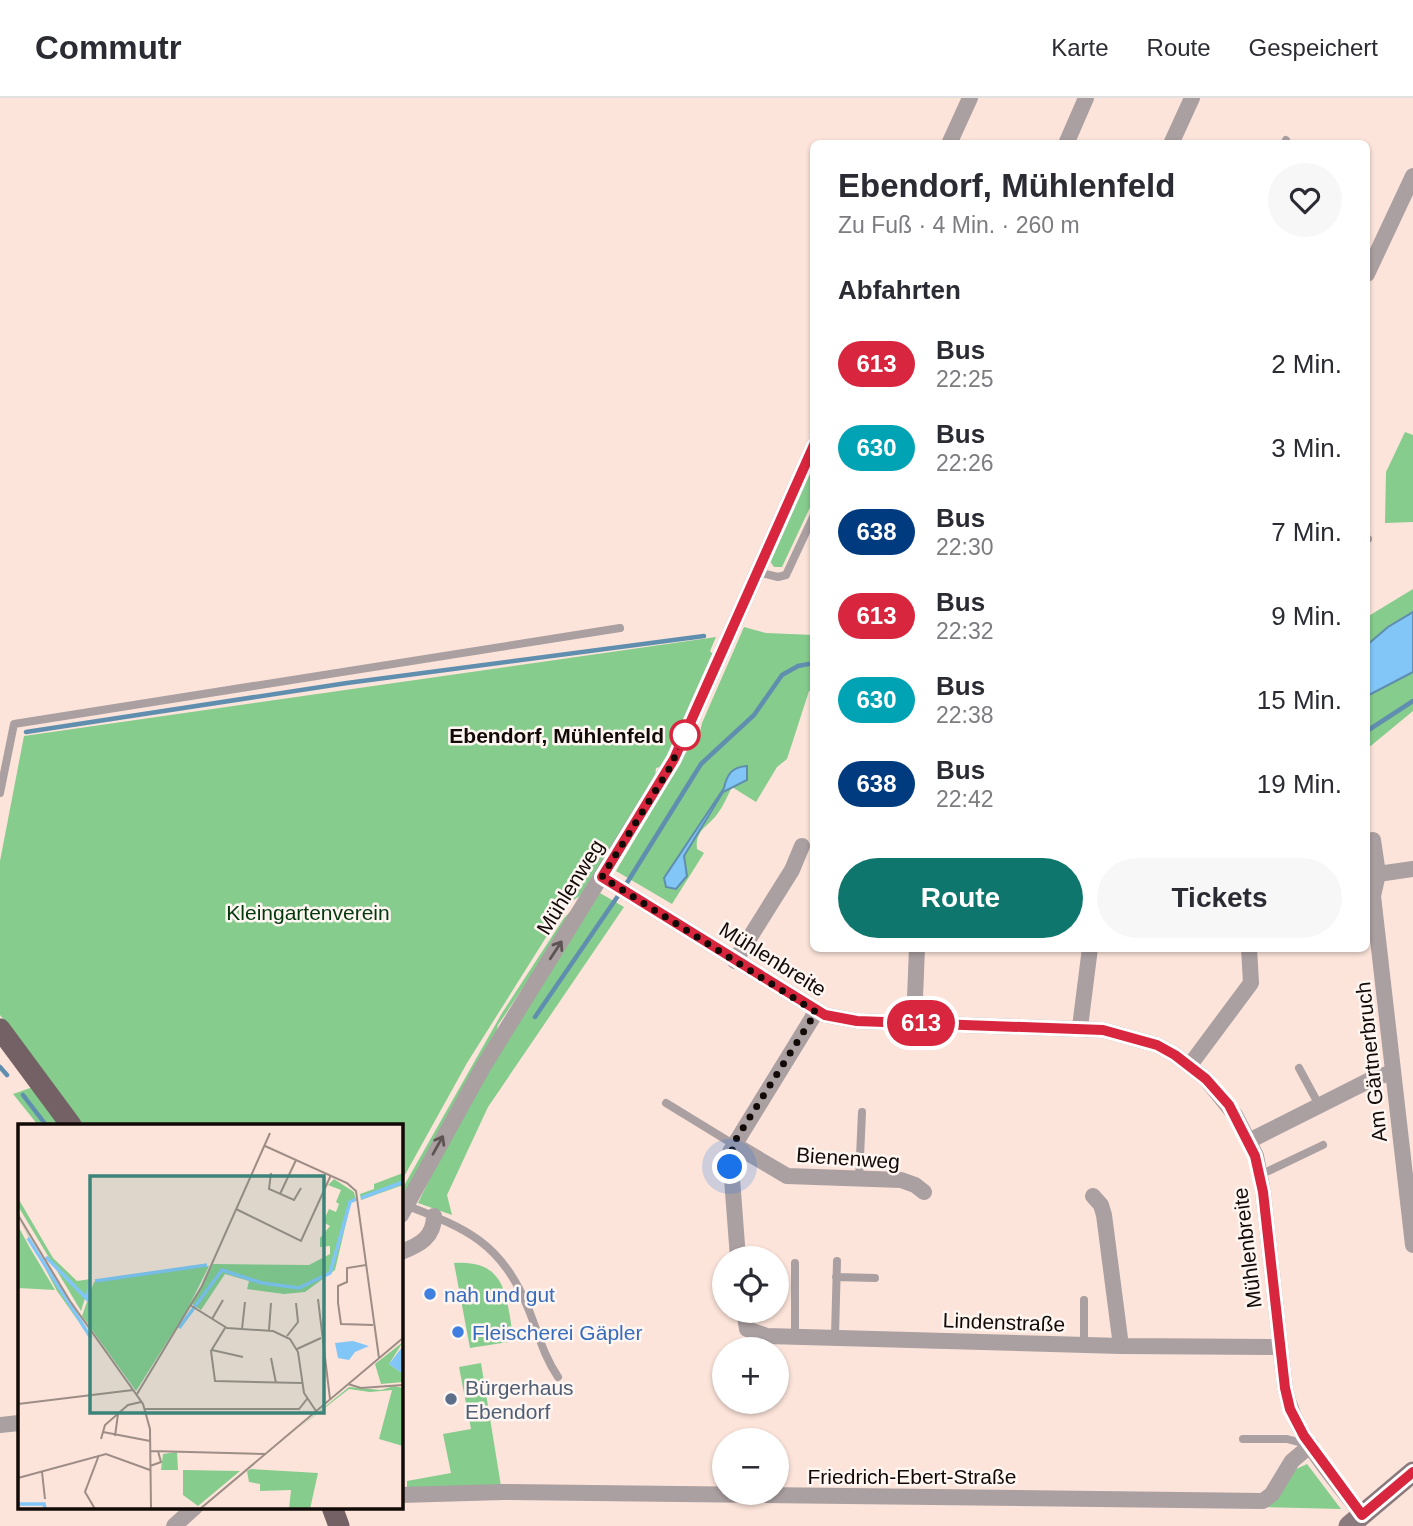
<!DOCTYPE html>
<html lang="de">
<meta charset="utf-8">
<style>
body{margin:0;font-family:Arial,sans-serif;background:#f7f7f7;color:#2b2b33;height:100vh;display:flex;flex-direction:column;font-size:26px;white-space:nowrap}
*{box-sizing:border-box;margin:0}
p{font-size:23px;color:#7c7c81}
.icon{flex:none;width:38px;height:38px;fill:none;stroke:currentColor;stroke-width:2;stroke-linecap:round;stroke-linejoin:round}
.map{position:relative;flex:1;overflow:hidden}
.drawer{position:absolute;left:810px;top:42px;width:560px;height:812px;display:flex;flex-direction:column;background:#fff;border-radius:10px;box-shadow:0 2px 5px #0004}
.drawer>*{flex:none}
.badge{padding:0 14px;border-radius:23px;font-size:24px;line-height:46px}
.fabs{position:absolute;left:712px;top:1148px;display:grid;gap:14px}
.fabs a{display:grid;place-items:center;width:77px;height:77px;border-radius:50%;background:#fff;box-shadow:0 2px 5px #0004;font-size:35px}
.you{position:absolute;width:35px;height:35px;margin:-18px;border:5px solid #fff;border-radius:50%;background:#1a73e8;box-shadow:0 0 0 10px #1a73e833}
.map>.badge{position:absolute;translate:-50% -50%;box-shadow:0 0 0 4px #fff}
h2{padding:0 28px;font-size:26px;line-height:63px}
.round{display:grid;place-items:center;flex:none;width:74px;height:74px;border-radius:37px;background:#f7f7f7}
.head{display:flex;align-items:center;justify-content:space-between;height:119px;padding:0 28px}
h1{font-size:33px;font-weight:600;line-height:52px}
.button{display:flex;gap:14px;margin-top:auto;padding:14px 28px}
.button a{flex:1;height:80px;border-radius:42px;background:#0f766e;color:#fff;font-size:28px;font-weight:600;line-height:80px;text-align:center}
.button a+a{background:#f7f7f7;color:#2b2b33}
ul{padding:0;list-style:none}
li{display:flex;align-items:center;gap:21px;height:84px;padding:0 28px}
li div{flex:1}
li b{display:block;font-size:26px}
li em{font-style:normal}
li .badge{min-width:77px;font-weight:700;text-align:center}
header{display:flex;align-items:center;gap:42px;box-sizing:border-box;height:98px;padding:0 35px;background:#fff;border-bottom:2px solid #e1e1e2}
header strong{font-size:33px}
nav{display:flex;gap:38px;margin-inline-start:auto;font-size:24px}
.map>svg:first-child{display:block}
.green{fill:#85cc8d}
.water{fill:#81c6f7;stroke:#608eaf;stroke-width:2}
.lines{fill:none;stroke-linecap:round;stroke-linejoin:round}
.stream{stroke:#608eaf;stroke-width:4.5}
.lane{stroke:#aa9fa1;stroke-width:8}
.street{stroke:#aa9fa1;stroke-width:16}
.secondary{stroke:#8a7a7e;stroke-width:21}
.primary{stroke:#746165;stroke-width:21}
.oneway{stroke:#5e5454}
.line-casing{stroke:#fff;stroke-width:16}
.line{stroke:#d7263d;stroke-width:10}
.walk{stroke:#120a07;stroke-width:7;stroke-dasharray:0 12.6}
.stop-dot{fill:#fff;stroke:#d7263d;stroke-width:3.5}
.shop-dot{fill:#3f7fe0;stroke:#fff5f1;stroke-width:2.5}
.service-dot{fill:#5c6f8a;stroke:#fff5f1;stroke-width:2.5}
.labels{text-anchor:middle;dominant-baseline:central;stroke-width:5;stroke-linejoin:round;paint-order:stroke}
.stop-label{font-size:21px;font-weight:bold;fill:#120a07;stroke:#fff5f1;text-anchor:end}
.street-label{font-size:21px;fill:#120a07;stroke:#fff5f1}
.park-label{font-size:21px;fill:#00390d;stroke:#fff5f1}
.shop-label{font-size:21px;fill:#366cbe;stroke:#fff5f1;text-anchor:start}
.service-label{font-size:21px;fill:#4e5e75;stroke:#fff5f1;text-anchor:start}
.inset-river{fill:none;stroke:#81c6f7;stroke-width:3.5}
.inset-road{fill:none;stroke:#9e8d86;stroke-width:2}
.view{fill:#3c837a;fill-opacity:0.15;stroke:#3c837a;stroke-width:3.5}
.inset-edge{fill:none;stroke:#120a07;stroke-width:3.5}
</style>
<header>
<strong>Commutr</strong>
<nav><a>Karte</a><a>Route</a><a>Gespeichert</a></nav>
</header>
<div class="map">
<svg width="1413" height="1428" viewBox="0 0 1413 1428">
<rect width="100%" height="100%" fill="#fce4da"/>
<!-- green -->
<path class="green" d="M 1405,334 L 1413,337 L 1413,424 L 1385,425 L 1386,374 Z
M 814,376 L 814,401 L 782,469 L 774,469 L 770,463 L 809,377 Z
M 1413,491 L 1413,514 L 1388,529 L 1367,547 L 1367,519 Z
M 744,529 L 766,535 L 814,537 L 814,593 L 809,593 L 787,661 L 777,669 L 756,704 L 732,689 C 727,699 722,711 715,719 C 705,730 695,734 697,751 L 704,755 L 672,806 L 616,773 L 690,648 L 697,647 L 702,625 Z
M 716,539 L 710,553 L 713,556 L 664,668 L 656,670 L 655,679 L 580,798 L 567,806 L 467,965 L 401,1084 L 401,1027 L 80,1027 L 0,917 L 0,763 L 24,638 Z
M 1413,574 L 1413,613 L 1367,651 L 1367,598 Z
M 600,795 L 624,809 L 488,1009 L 447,1097 L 452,1117 L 418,1105 L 464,1010 Z
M 582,802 L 498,927 L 495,940 L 401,1108 L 401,1093 L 502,915 L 564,820 Z
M 33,989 L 61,1027 L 38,1027 L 13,996 Z
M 454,1165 C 509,1161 506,1202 514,1243 L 470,1250 Z
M 481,1265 L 501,1388 L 407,1390 L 407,1383 L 451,1375 L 443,1336 L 471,1331 L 459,1269 Z
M 1307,1366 L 1341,1411 L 1265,1409 L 1294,1372 Z"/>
<!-- water -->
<path class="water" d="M 1413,514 L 1413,574 L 1367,598 L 1367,547 L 1388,529 Z
M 747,668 L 747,682 L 723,694 L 684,758 L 687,778 L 676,791 L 666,789 L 664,780 L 724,690 C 727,676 732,669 747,668 Z"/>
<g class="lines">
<!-- stream -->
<path class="stream" d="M 1367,633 L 1413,603
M 26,634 L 347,585 L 704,538
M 625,788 L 701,666 L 754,617 L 782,577 L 798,568 L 814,565
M 535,919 L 620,795
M 0,969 L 7,977
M 23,997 L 46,1027"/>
<!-- lane -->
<path class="lane" d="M 1284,46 L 1286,42
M 1367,441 L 1368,441
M 757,474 L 778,479 L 786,477 L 814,417
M 0,695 L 14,626 L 620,530
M 1299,970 L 1319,1007
M 666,1005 L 733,1046
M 1260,1077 L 1323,1047
M 859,1081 L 862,1014
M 405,1107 C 466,1130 502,1145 528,1210 C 538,1234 543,1257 558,1279
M 795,1165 L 795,1238
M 836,1179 L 875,1180
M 835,1238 L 837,1163
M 1084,1247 L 1084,1202
M 1243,1341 L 1287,1341 L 1306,1346"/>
<!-- street -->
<path class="street" d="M 949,46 L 970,0
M 1066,46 L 1086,0
M 1171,46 L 1192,0
M 1367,176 L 1413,78
M 1373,742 L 1378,776 L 1373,798 L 1413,1147
M 1378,776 L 1413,771
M 602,779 L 825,917 L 857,923 L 1103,932 L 1157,947 L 1175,957 L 1206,981 L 1235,1017 L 1256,1058 L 1263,1094 L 1285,1290 C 1294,1338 1334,1379 1362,1417
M 735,863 L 792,772 L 802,748
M 914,925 L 917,850
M 1080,929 L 1090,850
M 1190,967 L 1251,885 L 1249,850
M 1249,1043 L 1372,981 L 1393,974
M 733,1046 L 787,1078 L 901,1082 L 915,1087 L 924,1094
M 1093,1098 L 1101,1107 L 1104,1117 L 1121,1248
M 401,1117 L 483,969 L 674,661 L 814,347
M 401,1154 C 420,1147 434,1139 434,1118
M 738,1160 L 730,1054 L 816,914
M 744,1213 L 747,1231 L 767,1238 L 1121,1248 L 1280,1249
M 0,1327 L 19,1325
M 401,1397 L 503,1394 L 1263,1403 L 1272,1396 L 1292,1363 L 1311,1347
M 174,1428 L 195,1409"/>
<!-- secondary -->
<path class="secondary" d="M 1349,1428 L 1413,1374"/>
<!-- primary -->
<path class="primary" d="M 0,931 L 71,1027
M 332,1409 L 339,1428"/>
</g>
<!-- one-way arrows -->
<defs><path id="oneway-shaft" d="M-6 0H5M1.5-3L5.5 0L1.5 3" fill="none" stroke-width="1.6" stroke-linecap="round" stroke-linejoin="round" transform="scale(1.75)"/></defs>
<g class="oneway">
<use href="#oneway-shaft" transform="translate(556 852) rotate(-57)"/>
<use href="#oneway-shaft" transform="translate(438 1047) rotate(-61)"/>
</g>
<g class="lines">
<defs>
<path id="line" d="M 814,347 L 674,661 L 602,779 L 825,917 L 857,923 L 1103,932 L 1157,947 L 1175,957 L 1206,981 L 1229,1007 L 1255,1058 L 1263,1094 L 1285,1290 L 1290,1311 L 1304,1338 L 1362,1417 L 1413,1374"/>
</defs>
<!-- line casing -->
<use href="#line" class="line-casing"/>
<!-- line -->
<use href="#line" class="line"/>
<!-- walk -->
<path class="walk" d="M 685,637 L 669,671 L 602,779 L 816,914 L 733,1046 L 730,1069"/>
</g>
<!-- markers -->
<circle class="stop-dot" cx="685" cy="637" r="14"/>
<g class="shop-dot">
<circle cx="430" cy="1196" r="7"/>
<circle cx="458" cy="1234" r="7"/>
</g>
<circle class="service-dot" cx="451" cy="1301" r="7"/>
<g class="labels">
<!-- stop labels -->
<g class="stop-label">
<text x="664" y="637">Ebendorf, Mühlenfeld</text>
</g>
<!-- street labels -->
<g class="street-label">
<text transform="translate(570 789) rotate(-58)">Mühlenweg</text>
<text transform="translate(773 861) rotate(32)">Mühlenbreite</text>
<text transform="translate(1371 964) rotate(-96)">Am Gärtnerbruch</text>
<text transform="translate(848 1060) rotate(4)">Bienenweg</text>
<text transform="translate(1247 1150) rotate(-97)">Mühlenbreite</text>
<text transform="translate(1004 1224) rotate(2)">Lindenstraße</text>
<text x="912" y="1378">Friedrich-Ebert-Straße</text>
</g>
<!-- park labels -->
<g class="park-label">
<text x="308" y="814">Kleingartenverein</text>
</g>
<!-- shop labels -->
<g class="shop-label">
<text x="444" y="1196">nah und gut</text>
<text x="472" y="1234">Fleischerei Gäpler</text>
</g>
<!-- service labels -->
<g class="service-label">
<text x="465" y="1289">Bürgerhaus<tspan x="465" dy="24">Ebendorf</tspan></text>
</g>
</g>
<!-- overview -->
<g transform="translate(18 1026)">
<rect width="385" height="385" fill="#fce4da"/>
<path d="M 385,49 L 385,61 L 343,76 L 342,70 L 356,65 L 356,60 ZM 316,55 L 336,68 L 338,77 L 333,78 L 317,146 L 287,168 L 266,170 L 229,165 L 231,157 L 207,150 L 183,186 L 174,180 L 195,140 L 291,141 L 312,130 L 312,122 L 302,123 L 302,114 L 312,102 L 305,98 L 311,85 L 318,88 L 321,80 L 318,78 L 323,66 L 310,61 ZM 0,74 L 35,134 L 59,157 L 73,155 L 63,187 L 0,82 ZM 0,93 L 33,152 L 73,215 L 39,167 ZM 0,102 L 12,124 L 37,166 L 0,164 ZM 191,142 L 169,186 L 118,267 L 64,192 L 76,158 ZM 385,218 L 371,240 L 385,250 L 385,258 L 363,260 L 357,240 ZM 376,262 L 385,264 L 385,322 L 361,315 L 374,266 L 352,268 L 331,265 L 281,304 L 331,263 L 363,266 ZM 159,328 L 160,346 L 143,346 L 145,330 ZM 233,345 L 300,349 L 292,385 L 271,385 L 273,366 L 242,367 L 242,360 L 231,358 L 229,347 ZM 165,346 L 222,347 L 180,382 L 165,371 Z" fill="#85cc8d"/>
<path d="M 335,217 L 351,222 L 337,228 L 331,236 L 320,234 L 317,219 ZM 385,222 L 385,250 L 371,240 Z" fill="#81c6f7"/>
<path class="inset-river" d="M 343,74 L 385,58M 10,114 L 73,214M 28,133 L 69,175 L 72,158M 77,157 L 189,141M 161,204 L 204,146 L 244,159 L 281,164 L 312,149 L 332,78 L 338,75M 0,380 L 26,380 L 27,385"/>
<path class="inset-road" d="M 247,22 L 329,59 L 338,67 L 361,234M 253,49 L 251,65 L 276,76 L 283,64M 262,70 L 278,36M 218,85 L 283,117 L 313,51M 0,91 L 52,177 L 125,280 L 132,305 L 133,385M 348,141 L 329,144 L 329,158 L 320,162 L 320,179 L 323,200 L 355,201M 300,175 L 312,275M 172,181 L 209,204 L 255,207 L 272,215 L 280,228 L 286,269 L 298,287M 194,195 L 205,176M 207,204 L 193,227 L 197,257 L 284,259M 224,205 L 227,178M 251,206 L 253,179M 269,212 L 280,198 L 278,179M 279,225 L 303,214M 194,226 L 225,233M 253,234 L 258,259M 330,260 L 343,264 L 385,261M 119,270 L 184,162 L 252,9M 0,280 L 115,266M 127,285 L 281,285 L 289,275M 85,308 L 132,317M 97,312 L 100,290M 83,315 L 87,301 L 110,281 L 123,278M 133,327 L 247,330M 132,342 L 143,338 L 140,327M 24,348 L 27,375M 0,354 L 88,330 L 132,346M 77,385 L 67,368 L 81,331M 182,385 L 385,214"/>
<path class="view" d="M 72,52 L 306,52 L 306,289 L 72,289 Z"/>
<rect width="385" height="385" class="inset-edge"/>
</g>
</svg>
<div class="fabs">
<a><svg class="icon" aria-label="locate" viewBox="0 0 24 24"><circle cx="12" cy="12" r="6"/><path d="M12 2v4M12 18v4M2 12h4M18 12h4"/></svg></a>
<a>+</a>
<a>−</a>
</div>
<div class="you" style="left:730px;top:1069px"></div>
<b class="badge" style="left:921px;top:925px;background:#d7263d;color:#fff">613</b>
<section class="drawer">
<div class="head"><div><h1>Ebendorf, Mühlenfeld</h1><p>Zu Fuß · 4 Min. · 260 m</p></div><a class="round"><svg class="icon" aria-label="heart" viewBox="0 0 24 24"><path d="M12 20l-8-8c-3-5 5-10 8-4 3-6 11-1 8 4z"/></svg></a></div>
<h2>Abfahrten</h2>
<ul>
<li><span class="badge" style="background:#d7263d;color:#fff">613</span><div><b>Bus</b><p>22:25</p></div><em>2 Min.</em></li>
<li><span class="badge" style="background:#00a3b4;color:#fff">630</span><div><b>Bus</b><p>22:26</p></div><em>3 Min.</em></li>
<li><span class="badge" style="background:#003b80;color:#fff">638</span><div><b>Bus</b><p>22:30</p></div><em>7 Min.</em></li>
<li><span class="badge" style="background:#d7263d;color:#fff">613</span><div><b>Bus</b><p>22:32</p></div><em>9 Min.</em></li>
<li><span class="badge" style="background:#00a3b4;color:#fff">630</span><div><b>Bus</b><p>22:38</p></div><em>15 Min.</em></li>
<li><span class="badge" style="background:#003b80;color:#fff">638</span><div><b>Bus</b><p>22:42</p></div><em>19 Min.</em></li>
</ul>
<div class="button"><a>Route</a><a>Tickets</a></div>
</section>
</div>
